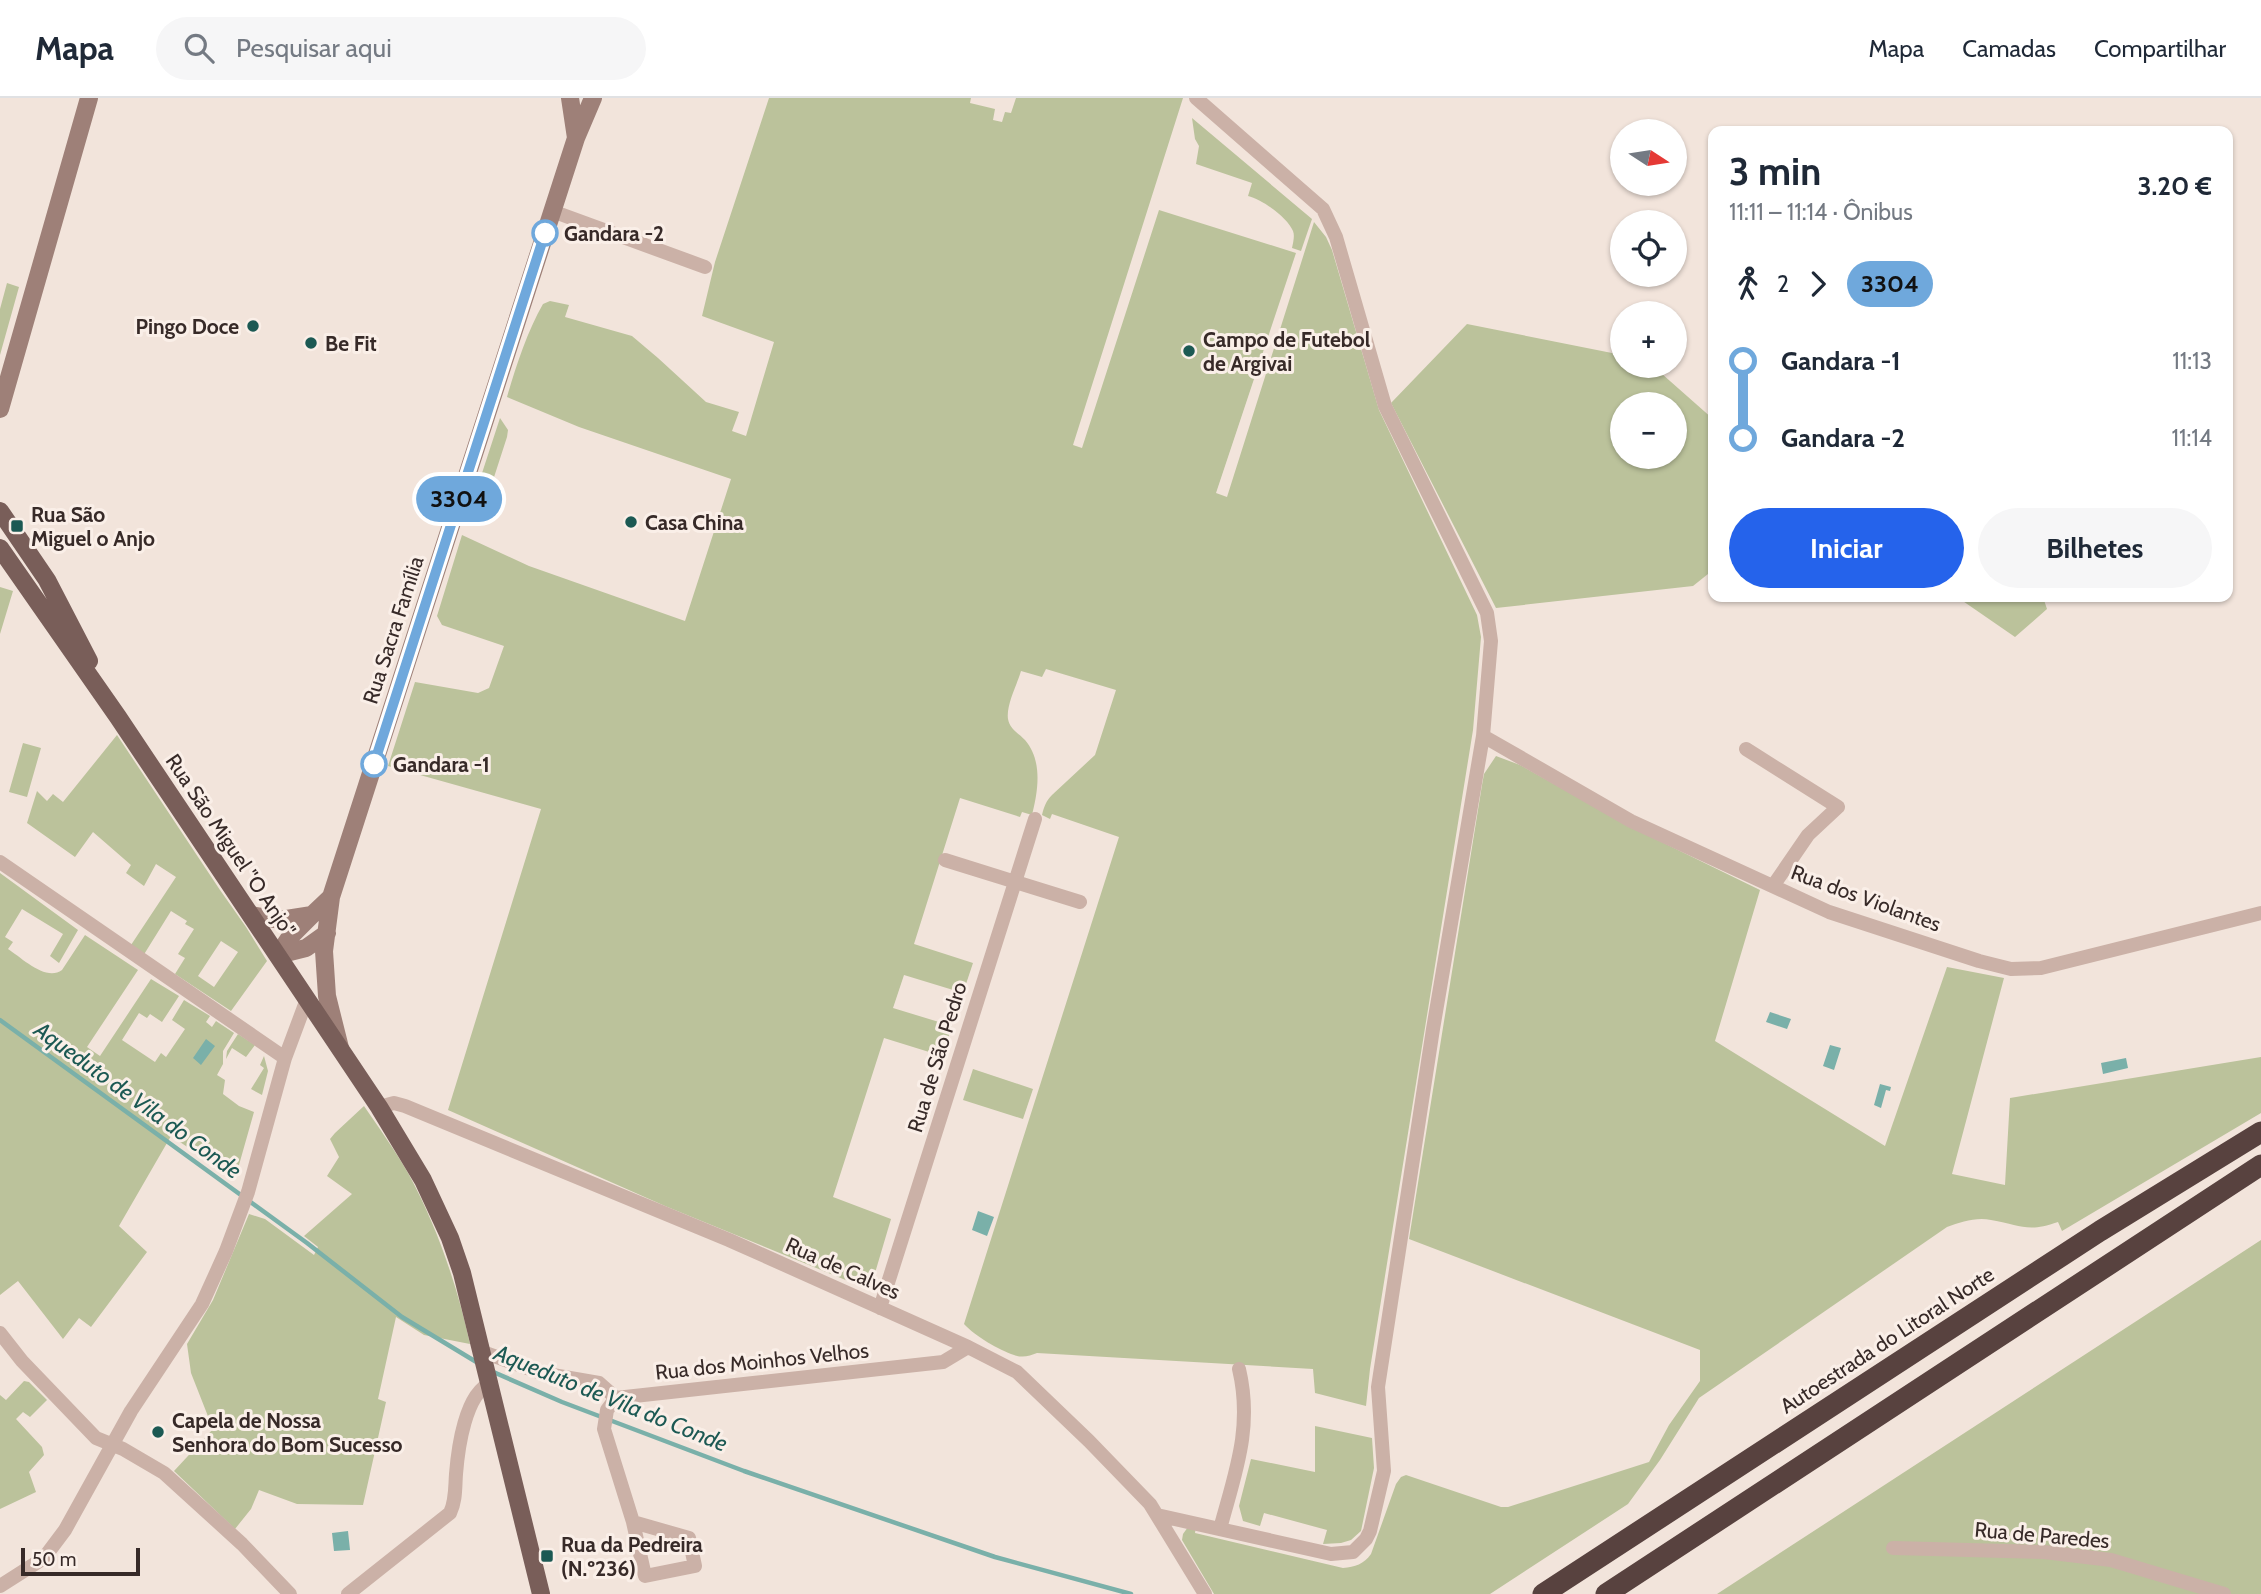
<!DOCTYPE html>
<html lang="pt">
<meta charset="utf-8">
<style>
body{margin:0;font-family:Cabin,sans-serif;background:#f6f6f7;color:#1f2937;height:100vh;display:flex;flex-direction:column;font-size:26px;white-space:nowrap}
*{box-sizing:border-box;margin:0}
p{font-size:23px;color:#747a83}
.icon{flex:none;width:38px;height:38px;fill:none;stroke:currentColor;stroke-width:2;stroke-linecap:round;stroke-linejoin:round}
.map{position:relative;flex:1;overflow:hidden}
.sheet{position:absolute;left:1708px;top:28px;width:525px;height:476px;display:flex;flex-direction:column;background:#fff;border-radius:14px;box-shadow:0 2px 5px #0004}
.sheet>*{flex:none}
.badge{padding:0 14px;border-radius:23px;font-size:24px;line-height:46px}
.needle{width:46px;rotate:102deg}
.fabs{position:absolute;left:1610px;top:21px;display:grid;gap:14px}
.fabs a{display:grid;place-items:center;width:77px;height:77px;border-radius:50%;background:#fff;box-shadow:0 2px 5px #0004;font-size:35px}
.scale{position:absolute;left:21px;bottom:18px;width:119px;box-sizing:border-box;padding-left:7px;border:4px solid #372a28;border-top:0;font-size:19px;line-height:24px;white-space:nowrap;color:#372a28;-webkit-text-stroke:5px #faefe8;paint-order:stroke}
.map>.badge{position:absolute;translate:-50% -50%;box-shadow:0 0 0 4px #fff}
.legs{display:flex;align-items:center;gap:10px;height:77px;padding:0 21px;font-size:23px}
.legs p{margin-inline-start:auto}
.headline{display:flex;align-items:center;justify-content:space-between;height:119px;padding:0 21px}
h1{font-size:38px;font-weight:700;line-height:52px}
.primary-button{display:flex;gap:14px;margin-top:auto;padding:14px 21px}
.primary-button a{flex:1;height:80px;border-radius:42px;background:#2563eb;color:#fff;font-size:28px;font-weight:700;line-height:80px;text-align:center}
.primary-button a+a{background:#f6f6f7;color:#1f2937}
ul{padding:0 21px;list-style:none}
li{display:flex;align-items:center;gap:24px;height:77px;font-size:26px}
li i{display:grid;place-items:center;width:10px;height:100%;margin:0 9px;background:currentColor}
li i::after{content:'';width:18px;height:18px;margin:-9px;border:5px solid;border-radius:50%;background:#fff}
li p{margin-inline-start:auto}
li:first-child i{background:linear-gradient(#0000 50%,currentColor 0)}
li:last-child i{background:linear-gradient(currentColor 50%,#0000 0)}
header{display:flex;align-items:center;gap:42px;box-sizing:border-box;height:98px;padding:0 35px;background:#fff;border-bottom:2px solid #e0e1e3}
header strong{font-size:33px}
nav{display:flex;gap:38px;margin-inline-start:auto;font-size:24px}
.search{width:490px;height:63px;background:#f6f6f7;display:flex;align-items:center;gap:18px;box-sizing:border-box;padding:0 24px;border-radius:38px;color:#747a83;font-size:26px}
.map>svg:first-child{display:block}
.green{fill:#bbc29b;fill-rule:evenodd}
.water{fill:#7ab0a9}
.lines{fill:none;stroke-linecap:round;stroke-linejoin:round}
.stream{stroke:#7ab0a9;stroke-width:4.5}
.street{stroke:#cbb1a7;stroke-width:14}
.secondary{stroke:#9e8078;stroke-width:18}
.primary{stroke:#795e59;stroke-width:18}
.highway{stroke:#58423f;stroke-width:21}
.line-1-casing{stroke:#fff;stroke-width:16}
.line-1{stroke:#6fa8dc;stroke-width:10}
.stop-1-dot{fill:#fff;stroke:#6fa8dc;stroke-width:3.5}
.poi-dot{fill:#1c5953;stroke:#faefe8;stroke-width:2.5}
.labels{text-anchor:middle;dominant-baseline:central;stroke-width:6;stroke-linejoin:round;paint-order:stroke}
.stop-label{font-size:21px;font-weight:bold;fill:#372a28;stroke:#faefe8;text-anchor:start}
.poi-label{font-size:21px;font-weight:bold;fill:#372a28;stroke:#faefe8;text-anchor:start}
.street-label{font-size:21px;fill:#372a28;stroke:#faefe8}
.water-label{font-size:23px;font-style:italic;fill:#1c5953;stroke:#faefe8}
</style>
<header>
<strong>Mapa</strong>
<div class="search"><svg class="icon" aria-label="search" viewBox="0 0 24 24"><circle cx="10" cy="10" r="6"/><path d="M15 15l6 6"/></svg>Pesquisar aqui</div>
<nav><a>Mapa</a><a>Camadas</a><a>Compartilhar</a></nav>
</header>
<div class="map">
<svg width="2261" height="1496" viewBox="0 0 2261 1496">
<rect width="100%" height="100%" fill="#f2e4db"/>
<!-- green -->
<path class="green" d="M 769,0 L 971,0 L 970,5 L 995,11 L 993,22 L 1002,24 L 1005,14 L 1011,15 L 1016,0 L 1183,0 L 1073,347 L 1082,350 L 1159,112 L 1296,155 L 1216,395 L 1227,399 L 1314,124 L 1326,139 L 1332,152 L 1379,312 L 1477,517 L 1481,539 L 1473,632 L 1370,1271 L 1366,1308 L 1315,1295 L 1313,1271 L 1037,1255 C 1030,1258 1022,1260 1014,1257 C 999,1252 975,1238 964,1226 L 1119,739 L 1052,716 L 1050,721 L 1042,717 C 1044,709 1046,703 1052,697 L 1095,657 L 1116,592 L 1046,571 L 1042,579 L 1021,573 C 1017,587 1006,607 1008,621 C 1010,632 1019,635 1025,642 C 1043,663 1038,693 1032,717 L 1022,714 L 1020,719 L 960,700 L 914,846 L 973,865 L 963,895 L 904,877 L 893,910 L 952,928 L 942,958 L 884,940 L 833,1099 L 891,1121 L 875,1175 L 865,1183 L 848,1183 L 665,1108 L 448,1012 L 541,711 L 388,668 L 415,584 L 478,595 L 489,590 L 504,548 L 442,527 L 437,518 L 462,437 L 529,468 L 685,523 L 731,381 L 579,329 L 507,299 C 516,268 527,234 543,206 L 550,203 L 569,207 L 565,219 L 632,238 L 658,260 L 706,304 L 739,314 L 732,333 L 746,338 L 774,244 L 702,218 L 715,164 Z
M 1192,20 L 1312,121 L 1301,153 L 1292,150 C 1293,145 1295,138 1293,133 C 1288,120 1262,101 1248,98 L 1252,85 L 1196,66 L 1199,48 L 1195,41 Z
M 7,185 L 19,189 L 0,257 L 0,211 Z
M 1467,226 L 1622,257 L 1622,268 L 1653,268 L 1713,321 L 1713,472 L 1693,488 L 1496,510 L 1391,305 ZM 1622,306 L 1675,306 L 1675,359 L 1622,359 Z
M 500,320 L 508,332 L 507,339 L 485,407 L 481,414 L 468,418 Z
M 0,489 L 13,493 L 0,536 Z
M 1957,499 L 2043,499 L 2047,511 L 2015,539 Z
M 117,637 L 220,792 L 246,829 L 267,863 L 231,913 L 175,876 L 185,860 L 178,856 L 194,831 L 185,826 L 187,823 L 171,813 L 143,858 L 131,847 L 176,779 L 156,766 L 144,788 L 126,775 L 131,767 L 93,734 L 75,759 L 27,725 L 37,693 L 47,703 L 53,696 L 63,704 ZM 221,843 L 238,854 L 214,889 L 198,878 Z
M 23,645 L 41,650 L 27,699 L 9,694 Z
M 1496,658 L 1520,667 L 1635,731 L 1760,792 L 1715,943 L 1885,1048 L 1947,869 L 2004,880 L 1952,1076 L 2005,1087 L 2010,1000 L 2261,959 L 2261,1015 L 2062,1133 L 2058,1124 C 2027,1135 2021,1127 1991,1122 C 1976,1119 1961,1124 1947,1129 L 1699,1300 L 1660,1362 L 1628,1406 L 1490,1496 L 1214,1496 L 1182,1442 L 1183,1436 L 1188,1429 L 1196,1429 L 1195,1435 L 1343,1470 C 1355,1469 1364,1466 1371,1456 L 1396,1386 L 1401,1379 L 1406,1377 L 1501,1409 L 1508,1409 L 1649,1364 L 1669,1327 L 1700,1283 L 1700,1252 L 1409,1141 L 1482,687 L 1484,676 Z
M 0,775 L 78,832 L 59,865 L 50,858 L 63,836 L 22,811 L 5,839 L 13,844 L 8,851 C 22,860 46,884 62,872 L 85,837 L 138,872 L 87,949 L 100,958 L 151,881 L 179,898 L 162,924 L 150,916 L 147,920 L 139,915 L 122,942 L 155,964 L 161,955 L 166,959 L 185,931 L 172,922 L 184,902 L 210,918 L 206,924 L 212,929 L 216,923 L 234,935 L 223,953 L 223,966 L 217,977 L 225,982 L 223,996 L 239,1008 L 254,1014 L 235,1081 L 171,1038 L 119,1128 L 147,1154 L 91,1229 L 79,1220 L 63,1241 L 18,1183 L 0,1197 Z
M 238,936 L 255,947 L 246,959 L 232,950 L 226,961 L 227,953 Z
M 264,958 L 268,973 L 262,997 L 251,991 L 264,970 L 260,967 Z
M 973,971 L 1033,991 L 1023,1021 L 963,1002 Z
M 364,1008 C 379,1030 395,1052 408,1075 C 437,1128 457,1187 470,1246 L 424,1237 L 396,1219 L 378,1301 L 386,1304 L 363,1407 L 297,1406 L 259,1392 L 251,1411 L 235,1431 L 174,1373 L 213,1331 L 191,1275 L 187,1246 L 213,1202 L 249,1116 L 265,1121 L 314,1157 L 318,1149 L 304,1138 L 352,1096 L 327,1078 L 339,1059 L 330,1041 L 335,1035 Z
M 2261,1142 L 2261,1496 L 1717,1496 Z
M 24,1283 L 29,1284 L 47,1302 L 30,1319 L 23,1314 L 16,1321 L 42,1349 L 44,1357 L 29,1374 L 36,1394 L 0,1411 L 0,1297 L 6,1302 Z
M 1315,1328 L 1372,1340 L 1374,1370 L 1361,1433 L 1351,1442 L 1341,1445 L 1323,1446 L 1327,1432 L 1264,1415 L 1260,1428 L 1243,1423 L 1239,1408 L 1251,1361 L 1315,1374 Z"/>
<!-- water -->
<path class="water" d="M 1770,914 L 1791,921 L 1787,931 L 1766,924 Z
M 206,941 L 215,948 L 201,967 L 193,960 Z
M 1830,947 L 1841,950 L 1834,972 L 1823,968 Z
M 2126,960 L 2128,970 L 2103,976 L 2101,965 Z
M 1880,986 L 1891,989 L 1890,993 L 1886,992 L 1881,1010 L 1874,1007 Z
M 978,1113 L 994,1119 L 987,1138 L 972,1132 Z
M 348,1433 L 350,1452 L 334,1453 L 332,1435 Z"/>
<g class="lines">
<!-- stream -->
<path class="stream" d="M 0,922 L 307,1145 L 402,1219 L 478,1265
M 491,1273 L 562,1304 L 744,1373 L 995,1459 L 1131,1496"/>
<!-- street -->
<path class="street" d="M 552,113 L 705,169
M 1483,638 L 1631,723 L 1829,814 L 1979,863 L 2011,871 L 2041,870 L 2261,815
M 1746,651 L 1838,709 L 1808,737 L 1773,788
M 945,762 L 1080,804
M 0,764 L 285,960
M 379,1009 L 394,1005 L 405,1008 L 729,1142 L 968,1249 L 1017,1274 L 1089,1343 L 1150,1406 L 1205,1496
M 880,1210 L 1035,721
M 0,1235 L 22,1263 L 96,1340 L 123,1351 L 164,1375 L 242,1446 L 290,1496
M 483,1254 L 541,1275 L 599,1285 L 616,1300 L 943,1264 L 968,1249
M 616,1300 L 607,1312 L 604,1331 L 633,1424 L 645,1478 L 695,1468 L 689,1440 L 633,1424
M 1157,1417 L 1331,1456 L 1353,1454 L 1366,1441 L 1370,1433 L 1384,1373 L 1378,1289 L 1433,931 L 1483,638 L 1491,543 L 1487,515 L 1385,308 L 1336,139 L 1323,111 L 1196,0
M 1220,1431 C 1235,1375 1253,1330 1239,1271
M 1893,1450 L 2044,1454 L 2111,1462 L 2224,1496
M 0,1488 L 44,1460 L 65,1432 L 131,1313 L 202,1206 L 226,1153 L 248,1094 L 285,960 L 307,901
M 348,1496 L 450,1415 C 456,1403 455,1389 456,1376 C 458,1351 465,1295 491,1285"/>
<!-- secondary -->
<path class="secondary" d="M 570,0 L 576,40
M 0,311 L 89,0
M 251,817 L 280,822 L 312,817 L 331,799
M 278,857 L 306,850 L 327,835
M 278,857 L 290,839 L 312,817
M 340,950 L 327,898 L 324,853 L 331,799 L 576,40 L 593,0"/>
<!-- primary -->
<path class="primary" d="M 0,413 L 47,482 L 89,563
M 0,450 L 118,619 L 379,1009 L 423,1082 L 450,1140 L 462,1175 L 541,1496"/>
<!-- highway -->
<path class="highway" d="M 1543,1496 L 2100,1133 L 2261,1034
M 1606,1496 L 2261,1067"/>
</g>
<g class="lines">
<defs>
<path id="line-1" d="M 374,666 L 545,135"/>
</defs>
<!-- line-1 casing -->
<use href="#line-1" class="line-1-casing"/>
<!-- line-1 -->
<use href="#line-1" class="line-1"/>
</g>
<!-- markers -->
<g class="stop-1-dot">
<circle cx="545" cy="135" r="12"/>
<circle cx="374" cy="666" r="12"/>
</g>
<g class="poi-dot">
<circle cx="253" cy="228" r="7"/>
<circle cx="311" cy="245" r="7"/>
<circle cx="1189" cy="253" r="7"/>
<circle cx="631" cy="424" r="7"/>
<rect x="10" y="421" width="14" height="14" rx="3.5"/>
<circle cx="158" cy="1334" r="7"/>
<rect x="540" y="1451" width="14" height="14" rx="3.5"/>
</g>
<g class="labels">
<!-- stop labels -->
<g class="stop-label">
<text x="564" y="135">Gandara -2</text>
<text x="393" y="666">Gandara -1</text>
</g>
<!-- poi labels -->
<g class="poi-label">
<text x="239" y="228" text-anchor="end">Pingo Doce</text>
<text x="1203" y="241">Campo de Futebol<tspan x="1203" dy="24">de Argivai</tspan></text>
<text x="325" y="245">Be Fit</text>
<text x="31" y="416">Rua São<tspan x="31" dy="24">Miguel o Anjo</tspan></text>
<text x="645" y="424">Casa China</text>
<text x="172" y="1322">Capela de Nossa<tspan x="172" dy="24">Senhora do Bom Sucesso</tspan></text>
<text x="561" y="1446">Rua da Pedreira<tspan x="561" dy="24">(N.º236)</tspan></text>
</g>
<!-- street labels -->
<g class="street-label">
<text transform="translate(393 532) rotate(-72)">Rua Sacra Família</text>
<text transform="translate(231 747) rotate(56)">Rua São Miguel "O Anjo"</text>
<text transform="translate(1866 800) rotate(20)">Rua dos Violantes</text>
<text transform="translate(937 959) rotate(-73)">Rua de São Pedro</text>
<text transform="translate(843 1170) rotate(24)">Rua de Calves</text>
<text transform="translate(1887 1242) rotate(-33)">Autoestrada do Litoral Norte</text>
<text transform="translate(762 1263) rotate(-6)">Rua dos Moinhos Velhos</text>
<text transform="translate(2042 1437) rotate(5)">Rua de Paredes</text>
</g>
<!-- water labels -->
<g class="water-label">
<text transform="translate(138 1002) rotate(36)">Aqueduto de Vila do Conde</text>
<text transform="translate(611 1300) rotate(22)">Aqueduto de Vila do Conde</text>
</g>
</g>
</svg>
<div class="fabs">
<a><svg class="needle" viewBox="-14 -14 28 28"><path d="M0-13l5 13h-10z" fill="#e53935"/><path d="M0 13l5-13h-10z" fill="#747a83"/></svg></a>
<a><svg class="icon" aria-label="locate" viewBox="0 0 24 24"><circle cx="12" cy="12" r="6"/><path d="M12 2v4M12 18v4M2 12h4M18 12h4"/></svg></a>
<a>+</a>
<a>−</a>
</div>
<div class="scale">50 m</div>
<b class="badge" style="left:459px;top:401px;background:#6fa8dc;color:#111">3304</b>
<section class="sheet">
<div class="headline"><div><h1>3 min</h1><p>11:11 – 11:14 · Ônibus</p></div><b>3.20 €</b></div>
<div class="legs"><svg class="icon" aria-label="walk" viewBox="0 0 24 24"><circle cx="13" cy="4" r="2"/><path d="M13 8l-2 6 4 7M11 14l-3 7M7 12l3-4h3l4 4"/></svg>2<svg class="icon" aria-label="forward" viewBox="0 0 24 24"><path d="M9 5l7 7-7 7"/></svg><b class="badge" style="background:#6fa8dc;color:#111">3304</b></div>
<ul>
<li><i style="color:#6fa8dc"></i><b>Gandara -1</b><p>11:13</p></li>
<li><i style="color:#6fa8dc"></i><b>Gandara -2</b><p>11:14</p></li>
</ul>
<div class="primary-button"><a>Iniciar</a><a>Bilhetes</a></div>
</section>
</div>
